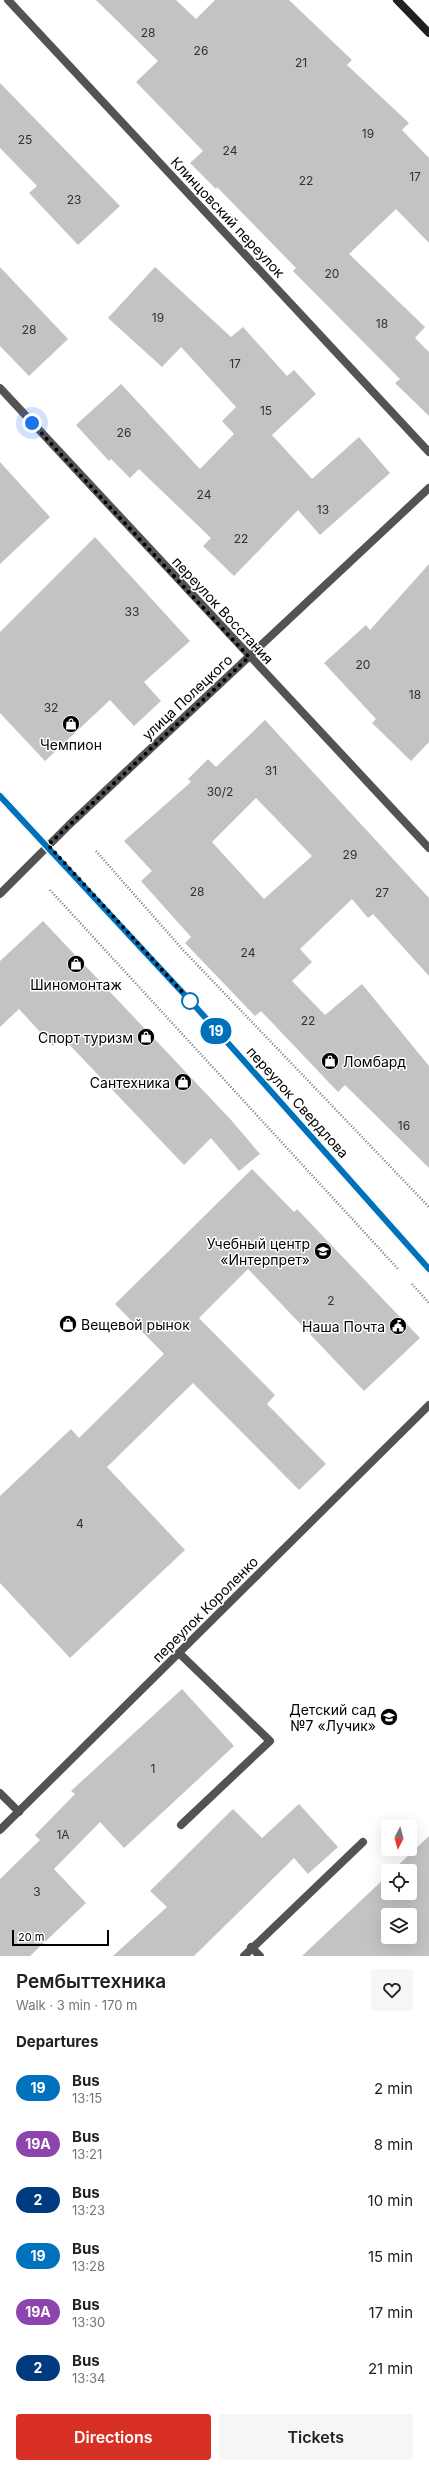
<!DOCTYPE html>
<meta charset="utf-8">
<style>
body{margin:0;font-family:Inter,sans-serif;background:#f6f6f6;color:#202124;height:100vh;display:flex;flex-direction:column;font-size:15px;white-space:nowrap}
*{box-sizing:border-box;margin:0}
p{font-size:13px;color:#757577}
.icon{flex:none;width:22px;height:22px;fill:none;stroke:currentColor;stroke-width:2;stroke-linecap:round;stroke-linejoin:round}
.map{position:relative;height:1956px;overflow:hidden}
.side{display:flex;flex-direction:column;background:#fff;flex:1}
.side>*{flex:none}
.badge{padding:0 8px;border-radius:13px;font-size:14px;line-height:26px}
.needle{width:26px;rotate:186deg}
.fabs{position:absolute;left:381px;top:1820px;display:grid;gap:8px}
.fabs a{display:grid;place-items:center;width:36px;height:36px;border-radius:4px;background:#fff;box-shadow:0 4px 16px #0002;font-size:20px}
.scale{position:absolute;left:12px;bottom:10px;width:97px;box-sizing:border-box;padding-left:4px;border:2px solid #000;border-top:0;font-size:11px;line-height:14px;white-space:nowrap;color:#000;-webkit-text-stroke:3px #fff;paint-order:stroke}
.you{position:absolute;width:20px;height:20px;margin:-10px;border:3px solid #fff;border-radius:50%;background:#1a73e8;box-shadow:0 0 0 6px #1a73e833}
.map>.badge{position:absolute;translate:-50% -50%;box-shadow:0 0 0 2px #fff}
h2{padding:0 16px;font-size:15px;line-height:36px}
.round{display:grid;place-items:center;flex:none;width:42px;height:42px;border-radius:4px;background:#f6f6f6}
.head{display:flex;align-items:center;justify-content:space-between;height:68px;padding:0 16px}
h1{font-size:19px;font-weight:600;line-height:30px}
.action{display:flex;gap:8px;margin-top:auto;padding:8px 16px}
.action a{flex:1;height:46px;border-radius:4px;background:#d93025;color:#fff;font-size:16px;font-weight:600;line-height:46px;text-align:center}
.action a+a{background:#f6f6f6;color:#202124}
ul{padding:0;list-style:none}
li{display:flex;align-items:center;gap:12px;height:56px;padding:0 16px}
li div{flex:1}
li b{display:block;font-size:15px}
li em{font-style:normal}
li .badge{min-width:44px;font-weight:700;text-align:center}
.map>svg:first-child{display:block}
.building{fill:#c3c3c3;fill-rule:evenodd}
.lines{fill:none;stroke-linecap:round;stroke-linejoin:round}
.path{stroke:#757575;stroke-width:2.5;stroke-dasharray:1 2;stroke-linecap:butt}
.lane{stroke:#535353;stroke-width:8}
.street{stroke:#535353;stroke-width:8}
.secondary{stroke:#202020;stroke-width:8}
.line-casing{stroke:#fff;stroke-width:9}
.line{stroke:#0072bc;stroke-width:6}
.walk{stroke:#000;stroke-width:4;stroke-dasharray:0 7.2}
.stop-dot{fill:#fff;stroke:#0072bc;stroke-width:2}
.labels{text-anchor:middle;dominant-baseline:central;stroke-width:3;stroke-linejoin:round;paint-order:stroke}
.number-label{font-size:12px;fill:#313131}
.street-label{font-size:14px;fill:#000;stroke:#fff}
.poi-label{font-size:14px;fill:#000;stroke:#fff;text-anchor:end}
</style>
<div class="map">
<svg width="429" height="1956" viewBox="0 0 429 1956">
<rect width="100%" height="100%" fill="#fff"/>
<!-- building -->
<path class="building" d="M 96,0 L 176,0 L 196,19 L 215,0 L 289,0 L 352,60 L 347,65 L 409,123 L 402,130 L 429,158 L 429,243 L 396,209 L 349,254 L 425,327 L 415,338 L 429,352 L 429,416 L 395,383 L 400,379 L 293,271 L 296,268 L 217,187 L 216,189 L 190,163 L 203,151 L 136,82 L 158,61 Z
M 0,83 L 120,206 L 78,245 L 29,193 L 37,186 L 0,148 Z
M 0,267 L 68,339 L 29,376 L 0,346 Z
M 155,267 L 231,337 L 243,327 L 287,376 L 294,370 L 316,394 L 272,435 L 312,479 L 359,437 L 390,473 L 320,535 L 298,510 L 234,576 L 203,546 L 211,538 L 139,469 L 130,478 L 111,459 L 109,461 L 76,425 L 121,384 L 200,469 L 234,434 L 222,421 L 236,407 L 181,347 L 162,367 L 108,318 Z
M 0,462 L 50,517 L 0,564 Z
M 95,537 L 190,641 L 144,682 L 161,701 L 134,726 L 110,700 L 45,761 L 0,713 L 0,632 Z
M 429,564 L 429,742 L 411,761 L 372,723 L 376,719 L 324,663 L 366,625 L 370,630 Z
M 265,720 L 429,898 L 429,976 L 373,914 L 368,918 L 352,899 L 300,949 L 312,962 L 292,981 L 325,1015 L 362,984 L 429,1066 L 429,1168 L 345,1085 L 338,1092 L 261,1011 L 255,1016 L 185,943 L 191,937 L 141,881 L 152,871 L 124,841 L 191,782 L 188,779 L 208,759 L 216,767 ZM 256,798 L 312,856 L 264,899 L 212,842 Z
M 43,921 L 232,1121 L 260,1154 L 239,1171 L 211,1138 L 184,1165 L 62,1037 L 53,1046 L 19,1009 L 0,1027 L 0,961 Z
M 252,1169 L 294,1212 L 297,1209 L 420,1338 L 364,1391 L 248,1269 L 199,1318 L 275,1395 L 267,1404 L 326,1464 L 299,1490 L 193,1383 L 107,1467 L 185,1550 L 70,1658 L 0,1583 L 0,1496 L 71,1429 L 79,1438 L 164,1354 L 115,1304 Z
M 182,1689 L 234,1746 L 124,1848 L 100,1822 L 54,1869 L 86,1903 L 30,1956 L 0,1956 L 0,1879 L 40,1840 L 35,1835 L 75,1794 L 71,1791 Z
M 299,1804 L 338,1847 L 308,1874 L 294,1858 L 194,1956 L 113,1956 L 167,1907 L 150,1891 L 233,1809 L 262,1838 Z
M 429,1836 L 429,1956 L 302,1956 L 388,1875 L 388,1893 L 410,1893 L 410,1871 L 392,1871 ZM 388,1915 L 410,1915 L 410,1937 L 388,1937 Z"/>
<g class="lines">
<!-- path -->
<path class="path" d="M 96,851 L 183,950 L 429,1207
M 50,890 L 399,1270
M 412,1284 L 429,1303"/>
<!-- lane -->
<path class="lane" d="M 0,1793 L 19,1812
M 251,1947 L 260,1956
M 244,1956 L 363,1842"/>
<!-- street -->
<path class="street" d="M 8,0 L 429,452
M 0,388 L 429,848
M 0,894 L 70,824 L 429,488
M 179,1653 L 270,1741 L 181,1825
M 0,1830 L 429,1405"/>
<!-- secondary -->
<path class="secondary" d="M 397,0 L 429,33
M 0,796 L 195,1006 L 429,1269"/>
</g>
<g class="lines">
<defs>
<path id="line" d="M 0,796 L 195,1006 L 429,1269"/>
</defs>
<!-- line casing -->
<use href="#line" class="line-casing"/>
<!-- line -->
<use href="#line" class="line"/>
<!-- walk -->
<path class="walk" d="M 32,423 L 249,657 L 48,845 L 195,1006 L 190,1001"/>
</g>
<!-- icons -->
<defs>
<symbol id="shop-disc" viewBox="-11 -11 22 22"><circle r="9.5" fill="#000" stroke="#fff"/><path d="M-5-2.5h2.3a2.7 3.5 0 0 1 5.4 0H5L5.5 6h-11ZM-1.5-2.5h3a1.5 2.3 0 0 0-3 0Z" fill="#fff"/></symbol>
<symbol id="university-disc" viewBox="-11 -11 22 22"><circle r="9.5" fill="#000" stroke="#fff"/><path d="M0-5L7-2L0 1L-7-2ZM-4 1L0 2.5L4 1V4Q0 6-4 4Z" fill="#fff"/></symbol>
<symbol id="civic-disc" viewBox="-11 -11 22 22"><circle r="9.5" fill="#000" stroke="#fff"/><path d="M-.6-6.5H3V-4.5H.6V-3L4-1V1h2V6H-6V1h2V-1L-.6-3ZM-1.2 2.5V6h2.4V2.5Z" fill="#fff"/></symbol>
<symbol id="school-disc" viewBox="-11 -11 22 22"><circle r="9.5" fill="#000" stroke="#fff"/><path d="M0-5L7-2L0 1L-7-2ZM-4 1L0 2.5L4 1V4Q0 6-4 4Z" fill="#fff"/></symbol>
</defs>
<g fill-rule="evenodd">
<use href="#shop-disc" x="61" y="714" width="20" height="20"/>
<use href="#shop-disc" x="66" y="954" width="20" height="20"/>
<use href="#shop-disc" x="136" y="1027" width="20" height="20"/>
<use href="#shop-disc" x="320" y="1051" width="20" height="20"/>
<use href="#shop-disc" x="173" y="1072" width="20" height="20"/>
<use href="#university-disc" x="313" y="1241" width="20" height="20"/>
<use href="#shop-disc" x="58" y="1314" width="20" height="20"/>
<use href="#civic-disc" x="388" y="1316" width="20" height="20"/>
<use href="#school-disc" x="379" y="1707" width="20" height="20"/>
</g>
<!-- markers -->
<circle class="stop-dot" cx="190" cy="1001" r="8"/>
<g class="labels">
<!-- number labels -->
<g class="number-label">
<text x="148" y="32">28</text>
<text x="201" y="50">26</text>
<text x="301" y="62">21</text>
<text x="368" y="133">19</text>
<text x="25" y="139">25</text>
<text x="230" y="150">24</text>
<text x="415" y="176">17</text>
<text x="306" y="180">22</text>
<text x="74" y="199">23</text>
<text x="332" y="273">20</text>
<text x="158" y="317">19</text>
<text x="382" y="323">18</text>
<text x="29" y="329">28</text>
<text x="235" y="363">17</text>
<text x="266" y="410">15</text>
<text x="124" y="432">26</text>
<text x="204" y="494">24</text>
<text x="323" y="509">13</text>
<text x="241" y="538">22</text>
<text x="132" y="611">33</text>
<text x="363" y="664">20</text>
<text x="415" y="694">18</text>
<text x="51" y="707">32</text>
<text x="271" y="770">31</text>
<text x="220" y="791">30/2</text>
<text x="350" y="854">29</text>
<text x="197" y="891">28</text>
<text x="382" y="892">27</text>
<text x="248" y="952">24</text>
<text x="308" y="1020">22</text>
<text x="404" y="1125">16</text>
<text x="331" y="1300">2</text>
<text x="80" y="1523">4</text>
<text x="153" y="1768">1</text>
<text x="63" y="1834">1А</text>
<text x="37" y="1891">3</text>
</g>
<!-- street labels -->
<g class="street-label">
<text transform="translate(228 217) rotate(47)">Клинцовский переулок</text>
<text transform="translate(223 610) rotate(47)">переулок Восстания</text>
<text transform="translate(187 697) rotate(-43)">улица Полецкого</text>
<text transform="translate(298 1102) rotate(48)">переулок Свердлова</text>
<text transform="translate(205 1609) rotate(-45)">переулок Короленко</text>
</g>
<!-- poi labels -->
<g class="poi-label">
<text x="71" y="744" text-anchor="middle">Чемпион</text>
<text x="76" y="984" text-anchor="middle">Шиномонтаж</text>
<text x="133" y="1037">Спорт туризм</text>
<text x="343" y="1061" text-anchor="start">Ломбард</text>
<text x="170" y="1082">Сантехника</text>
<text x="310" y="1243">Учебный центр<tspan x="310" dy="16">«Интерпрет»</tspan></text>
<text x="81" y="1324" text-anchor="start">Вещевой рынок</text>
<text x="385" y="1326">Наша Почта</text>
<text x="376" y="1709">Детский сад<tspan x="376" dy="16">№7 «Лучик»</tspan></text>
</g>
</g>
</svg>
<div class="fabs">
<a><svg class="needle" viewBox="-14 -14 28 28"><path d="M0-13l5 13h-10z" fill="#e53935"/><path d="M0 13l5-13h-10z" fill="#757577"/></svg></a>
<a><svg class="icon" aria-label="locate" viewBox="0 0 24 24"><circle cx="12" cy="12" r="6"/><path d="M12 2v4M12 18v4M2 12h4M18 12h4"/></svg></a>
<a><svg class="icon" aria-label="layers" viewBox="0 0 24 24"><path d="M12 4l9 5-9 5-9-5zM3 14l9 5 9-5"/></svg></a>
</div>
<div class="scale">20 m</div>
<div class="you" style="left:32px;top:423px"></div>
<b class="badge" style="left:216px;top:1031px;background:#0072bc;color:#fff">19</b>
</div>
<section class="side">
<div class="head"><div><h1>Рембыттехника</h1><p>Walk · 3 min · 170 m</p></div><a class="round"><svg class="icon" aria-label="heart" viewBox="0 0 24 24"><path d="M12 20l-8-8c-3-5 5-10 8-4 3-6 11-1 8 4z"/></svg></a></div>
<h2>Departures</h2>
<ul>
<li><span class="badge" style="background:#0072bc;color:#fff">19</span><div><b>Bus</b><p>13:15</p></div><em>2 min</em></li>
<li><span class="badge" style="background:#8e44ad;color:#fff">19А</span><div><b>Bus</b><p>13:21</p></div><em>8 min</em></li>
<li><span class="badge" style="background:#003b80;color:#fff">2</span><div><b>Bus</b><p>13:23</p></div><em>10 min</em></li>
<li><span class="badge" style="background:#0072bc;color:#fff">19</span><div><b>Bus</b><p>13:28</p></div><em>15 min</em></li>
<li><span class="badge" style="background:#8e44ad;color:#fff">19А</span><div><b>Bus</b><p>13:30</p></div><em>17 min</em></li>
<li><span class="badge" style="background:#003b80;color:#fff">2</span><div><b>Bus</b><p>13:34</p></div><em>21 min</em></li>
</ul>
<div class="action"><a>Directions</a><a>Tickets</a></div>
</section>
